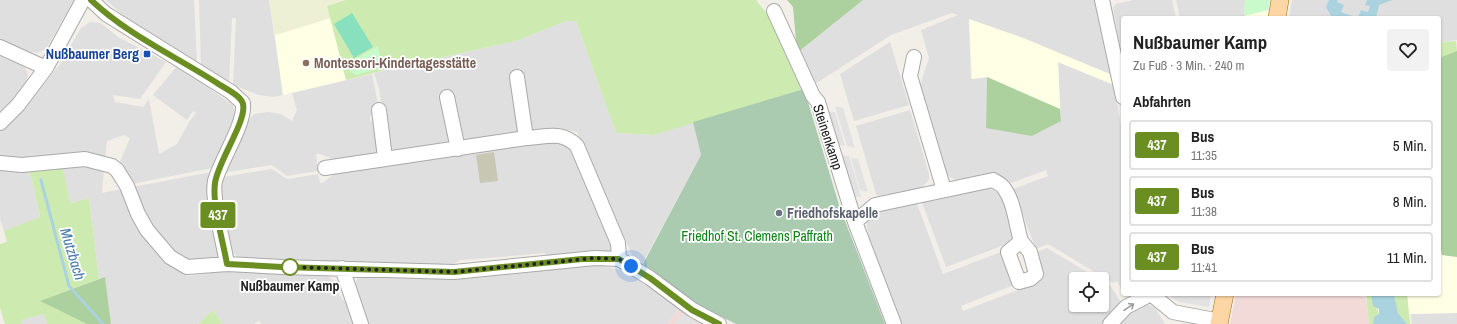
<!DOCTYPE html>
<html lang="de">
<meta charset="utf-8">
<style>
body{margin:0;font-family:"Archivo Narrow",sans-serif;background:#f2f2f2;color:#222;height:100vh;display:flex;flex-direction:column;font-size:15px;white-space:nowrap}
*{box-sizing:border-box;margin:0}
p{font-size:13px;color:#767676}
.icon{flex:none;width:22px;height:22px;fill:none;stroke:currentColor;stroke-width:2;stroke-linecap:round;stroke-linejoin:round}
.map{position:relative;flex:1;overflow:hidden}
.panel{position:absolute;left:1121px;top:16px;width:320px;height:280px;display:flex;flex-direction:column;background:#fff;border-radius:4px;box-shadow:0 1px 3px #0004}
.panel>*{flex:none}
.badge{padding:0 8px;border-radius:3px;font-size:14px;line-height:26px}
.controls{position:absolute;left:1069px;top:272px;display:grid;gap:8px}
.controls a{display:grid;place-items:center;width:40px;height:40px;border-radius:4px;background:#fff;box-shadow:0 1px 3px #0004;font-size:20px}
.you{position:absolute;width:20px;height:20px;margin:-10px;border:3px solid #fff;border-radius:50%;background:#1a73e8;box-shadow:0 0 0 6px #1a73e833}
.map>.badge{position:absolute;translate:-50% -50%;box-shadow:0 0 0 2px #fff}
h2{padding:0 12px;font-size:15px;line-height:36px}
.round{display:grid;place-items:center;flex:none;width:42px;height:42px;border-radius:4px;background:#f2f2f2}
.headline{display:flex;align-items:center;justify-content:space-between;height:68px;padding:0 12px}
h1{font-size:19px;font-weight:700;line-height:30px}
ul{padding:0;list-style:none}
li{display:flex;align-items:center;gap:12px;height:50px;margin:0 8px 6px;padding:0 4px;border:2px solid #e0e0e0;border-radius:4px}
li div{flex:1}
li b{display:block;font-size:15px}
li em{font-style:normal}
li .badge{min-width:44px;font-weight:700;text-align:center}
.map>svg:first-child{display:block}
.residential{fill:#e0dfdf}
.commercial{fill:#f2dad9}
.education{fill:#ffffe5}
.construction{fill:#c7c7b4}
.farmland{fill:#eef0d5}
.grass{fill:#cdebb0}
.forest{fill:#add19e}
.cemetery{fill:#aacbaf}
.park{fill:#c8facc}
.pitch{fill:#88e0be}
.parking{fill:#e2e2e2}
.water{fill:#aad3df}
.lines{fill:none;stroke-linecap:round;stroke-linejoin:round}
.stream{stroke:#aad3df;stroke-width:3}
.minor-casing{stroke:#a9a9a9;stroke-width:16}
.major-casing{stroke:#a06b00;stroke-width:18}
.minor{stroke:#fff;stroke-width:14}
.major{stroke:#fcd6a4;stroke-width:17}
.oneway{stroke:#9c9c9c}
.line-casing{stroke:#fff;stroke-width:9}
.line{stroke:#6b8e23;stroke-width:6}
.walk{stroke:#222;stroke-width:4;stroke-dasharray:0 7.2}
.transit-dot{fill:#1a4fb4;stroke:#fff;stroke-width:1.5}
.education-dot{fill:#8d6e63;stroke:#fff;stroke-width:1.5}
.worship-dot{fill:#6b7280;stroke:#fff;stroke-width:1.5}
.stop-dot{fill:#fff;stroke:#6b8e23;stroke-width:2}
.labels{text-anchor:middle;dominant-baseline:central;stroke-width:3.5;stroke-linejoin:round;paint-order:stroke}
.transit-label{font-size:14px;font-weight:bold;fill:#164399;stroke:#fff;text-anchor:end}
.education-label{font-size:14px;font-weight:bold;fill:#785e54;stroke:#fff;text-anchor:start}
.street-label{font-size:14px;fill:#222;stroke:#fff}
.worship-label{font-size:14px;font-weight:bold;fill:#5b616d;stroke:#fff;text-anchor:start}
.park-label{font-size:14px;fill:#0c8416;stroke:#fff}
.stop-label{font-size:14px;font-weight:bold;fill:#222;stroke:#fff}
.water-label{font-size:15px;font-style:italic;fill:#4a7aab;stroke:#fff}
</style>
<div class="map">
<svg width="1457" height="324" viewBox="0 0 1457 324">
<rect width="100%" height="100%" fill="#f2efe9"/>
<!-- residential -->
<path class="residential" d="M 0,0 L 74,0 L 46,49 L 37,53 L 21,50 L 0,38 Z
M 106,0 L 194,0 L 197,63 L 126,18 Z
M 199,0 L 269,0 L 283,95 L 274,97 L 259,95 L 233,85 L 236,18 L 232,18 L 229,83 L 201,66 Z
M 863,0 L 1094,0 L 1112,75 L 1023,38 L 969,19 L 971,79 L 987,77 L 986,128 L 1061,121 L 1058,62 L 1114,85 L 1123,138 L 1123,290 L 1117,281 L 1113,283 L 1048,244 L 1036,249 L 1013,189 L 1048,176 L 1046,170 L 1011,183 L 996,176 L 986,174 L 957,180 L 951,178 L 945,173 L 920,85 L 929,58 L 921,30 L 958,15 L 952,13 L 891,35 L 812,86 L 797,53 Z
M 1133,0 L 1172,0 L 1176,18 L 1123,18 L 1123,44 L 1120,45 L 1113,8 L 1116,4 Z
M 1176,0 L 1245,0 L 1244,16 L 1236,18 L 1180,18 Z
M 1292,0 L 1457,0 L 1457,40 L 1439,42 L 1439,18 L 1289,18 Z
M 566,21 L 576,21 L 616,133 L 654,135 L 693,122 L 701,155 L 641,266 L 634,259 L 577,132 L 560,128 L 397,151 L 391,150 L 387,146 L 379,89 L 374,73 L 516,41 Z
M 90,22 L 101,23 L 118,37 L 166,62 L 140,99 L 113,95 L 115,102 L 143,107 L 149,99 L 159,154 L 177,144 L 189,122 L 196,113 L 193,111 L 187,120 L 153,95 L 177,66 L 211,87 L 210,89 L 233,105 L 236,119 L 212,168 L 132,184 L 119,164 L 130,138 L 124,135 L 107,141 L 105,159 L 0,161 L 0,131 L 27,106 L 60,64 L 81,28 Z
M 890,42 L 909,105 L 854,121 L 840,74 Z
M 0,52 L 23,64 L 28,74 L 27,79 L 18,94 L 0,113 Z
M 372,74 L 378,104 L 373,114 L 370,116 L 370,121 L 374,122 L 377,153 L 335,160 L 320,154 L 316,154 L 318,171 L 287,176 L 272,165 L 228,172 L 225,170 L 249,120 L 254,114 L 268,112 L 281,114 L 292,121 L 297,110 L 292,93 Z
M 910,110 L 929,174 L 929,180 L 921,188 L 878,196 L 876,194 L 856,126 Z
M 556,140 L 569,146 L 613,241 L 612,249 L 608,252 L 546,257 L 545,253 L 501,257 L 460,260 L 452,265 L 241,259 L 234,254 L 232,250 L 221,195 L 223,177 L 272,169 L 287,179 L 318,174 L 320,183 L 324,182 L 337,172 Z
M 0,165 L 27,168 L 32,180 L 40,218 L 4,231 L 0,219 Z
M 83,165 L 104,169 L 102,193 L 122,189 L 165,261 L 178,271 L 188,276 L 227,271 L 325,274 L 333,280 L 339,295 L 347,304 L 355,324 L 262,324 L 259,321 L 254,324 L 223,324 L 213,310 L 198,324 L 111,324 L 105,278 L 99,279 L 89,198 L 70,203 L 64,176 L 63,168 Z
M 211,172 L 220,256 L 218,259 L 200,263 L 180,259 L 148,221 L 133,187 Z
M 987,188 L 994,190 L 1001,196 L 1016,235 L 1010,243 L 946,267 L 921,200 Z
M 916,201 L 943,274 L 1004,251 L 1016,284 L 961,306 L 963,311 L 1034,284 L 1042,276 L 1043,270 L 1037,252 L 1047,248 L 1099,279 L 1076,279 L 1076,305 L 1102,305 L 1102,281 L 1110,285 L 1122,304 L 1101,324 L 902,324 L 868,234 L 867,222 L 872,212 Z
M 598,265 L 625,271 L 679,308 L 668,324 L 367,324 L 354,285 L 357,279 L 363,276 L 463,279 Z
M 1147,304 L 1154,307 L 1165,324 L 1115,324 L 1126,312 Z
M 1457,313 L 1457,324 L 1412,324 L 1411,314 Z
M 44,314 L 47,324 L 22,324 L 21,320 Z"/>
<!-- commercial -->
<path class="commercial" d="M 1236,294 L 1351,294 L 1366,298 L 1369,324 L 1230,324 Z
M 679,308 L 705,324 L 668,324 Z"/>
<!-- education -->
<path class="education" d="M 1268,10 L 1267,18 L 1236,18 Z
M 331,18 L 346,80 L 283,95 L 275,35 Z
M 969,19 L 1023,38 L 1112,75 L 1114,85 L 1058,62 L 1060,109 L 987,77 L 972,79 Z
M 1439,254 L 1457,257 L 1457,313 L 1409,314 L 1407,294 L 1439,294 Z"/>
<!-- construction -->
<path class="construction" d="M 494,152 L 498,181 L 480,183 L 476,155 Z"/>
<!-- farmland -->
<path class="farmland" d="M 269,0 L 346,0 L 327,6 L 331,18 L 275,35 Z"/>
<!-- grass -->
<path class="grass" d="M 346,0 L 756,0 L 777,26 L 804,89 L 654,135 L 616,133 L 576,21 L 566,21 L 516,41 L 385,70 L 346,80 L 327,6 Z
M 1456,41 L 1457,51 L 1439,58 L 1439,42 Z
M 27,168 L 39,170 L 63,168 L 70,203 L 89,198 L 99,279 L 41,301 L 87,324 L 47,324 L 44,314 L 21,320 L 22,324 L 5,324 L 0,308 L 0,244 L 7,242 L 4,231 L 40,217 L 32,180 Z
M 1366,294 L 1371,294 L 1379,314 L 1374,317 L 1373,324 L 1369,324 Z
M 1394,294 L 1407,294 L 1410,324 L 1407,324 L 1398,313 Z
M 213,310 L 223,324 L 198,324 Z"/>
<!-- forest -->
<path class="forest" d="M 787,0 L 863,0 L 797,53 L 793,7 Z
M 1457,51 L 1457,257 L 1442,255 L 1439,238 L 1439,58 Z
M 987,77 L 1060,109 L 1061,121 L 1032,136 L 986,128 Z
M 105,277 L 111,324 L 87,324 L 40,301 Z"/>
<!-- cemetery -->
<path class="cemetery" d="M 804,89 L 840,208 L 885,324 L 736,324 L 698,305 L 643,264 L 701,155 L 693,122 Z"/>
<!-- park -->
<path class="park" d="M 1245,0 L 1270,0 L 1268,10 L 1244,16 Z
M 378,46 L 382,67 L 357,75 L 350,72 L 348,63 Z"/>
<!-- pitch -->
<path class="pitch" d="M 352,13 L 373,47 L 354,58 L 334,24 Z"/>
<!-- parking -->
<path class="parking" d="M 835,106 L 843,108 L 855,148 L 847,146 Z
M 826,111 L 835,112 L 845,146 L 836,144 Z
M 839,155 L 849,156 L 861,196 L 852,198 Z
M 851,158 L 858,159 L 868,192 L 860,190 Z
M 1170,294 L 1211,294 L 1209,307 L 1179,302 L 1171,297 Z
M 682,314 L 701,324 L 675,324 Z"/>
<!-- water -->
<path class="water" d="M 1329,0 L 1338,0 L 1337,2 L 1344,5 L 1341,12 L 1358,18 L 1361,10 L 1368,12 L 1370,6 L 1365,5 L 1367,0 L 1392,0 L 1379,5 L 1376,18 L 1332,18 L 1326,7 Z
M 1371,294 L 1394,294 L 1398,313 L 1407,324 L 1373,324 L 1374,317 L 1379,314 L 1379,309 L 1373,306 Z"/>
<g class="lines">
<!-- stream -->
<path class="stream" d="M 41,180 L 69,286 L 103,324"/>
<defs>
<path id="minor" d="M 91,0 L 106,14 L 231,92 L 243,103 C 245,125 222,157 215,181 C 211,198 224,244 227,264
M 1102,0 L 1123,97
M 774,11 L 813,96 L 818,102 L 855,222 L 894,324
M 0,47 L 46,68
M 914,57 L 910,76 L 944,190
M 517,77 L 526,138
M 447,97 L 458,149
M 379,110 L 385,158
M 0,123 L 18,105 L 46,68 L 83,0
M 0,163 L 22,165 L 85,159 L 112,166 L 117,170 L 127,186 L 138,214 L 147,230 L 170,257 L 187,267 L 227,264 L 282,267 L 454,272 L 595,258 L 619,259 L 650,278 L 693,310 L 719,324
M 325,168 L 526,138 C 547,137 562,130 577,146 L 618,243 L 619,259
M 855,222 L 875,205 L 993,180 C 996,182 1001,184 1003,187 C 1014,200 1016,225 1021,241 L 1008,252 L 1019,282 L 1030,279 L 1036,274 L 1030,252 L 1021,241
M 342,268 L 361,324
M 1151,294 L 1173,312 L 1220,321
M 1110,324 L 1126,307 L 1151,294"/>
<path id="major" d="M 1277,18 L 1280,0
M 1219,324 L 1225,294"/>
</defs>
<!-- minor casing -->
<use href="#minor" class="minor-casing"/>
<!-- major casing -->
<use href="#major" class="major-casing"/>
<!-- minor -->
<use href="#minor" class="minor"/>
<!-- major -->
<use href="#major" class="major"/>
</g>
<!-- one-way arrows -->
<defs><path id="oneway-shaft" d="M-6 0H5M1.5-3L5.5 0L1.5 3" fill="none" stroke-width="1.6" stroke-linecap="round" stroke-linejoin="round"/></defs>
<use class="oneway" href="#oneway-shaft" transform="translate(1129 307) rotate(-34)"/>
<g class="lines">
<defs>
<path id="line" d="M 91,0 C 128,35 175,56 217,83 C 224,88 241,95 243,104 C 247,121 218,161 215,183 C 212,205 223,241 227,264 L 282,267 L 454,272 L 582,259 L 619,259 L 650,278 L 692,310 L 719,324"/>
</defs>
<!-- line casing -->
<use href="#line" class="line-casing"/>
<!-- line -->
<use href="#line" class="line"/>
<!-- walk -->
<path class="walk" d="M 290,267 L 454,272 L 595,258 L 619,259 L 631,266"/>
</g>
<!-- markers -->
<rect class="transit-dot" x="143" y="50" width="8" height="8" rx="2"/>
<circle class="education-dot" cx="306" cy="63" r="4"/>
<circle class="worship-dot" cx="779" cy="213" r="4"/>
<circle class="stop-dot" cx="290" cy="267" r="8"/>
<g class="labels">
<!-- transit labels -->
<g class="transit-label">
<text x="139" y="54">Nußbaumer Berg</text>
</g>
<!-- education labels -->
<g class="education-label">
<text x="314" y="63">Montessori-Kindertagesstätte</text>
</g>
<!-- street labels -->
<g class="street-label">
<text transform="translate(828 137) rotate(72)">Steinenkamp</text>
</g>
<!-- worship labels -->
<g class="worship-label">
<text x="787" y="213">Friedhofskapelle</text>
</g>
<!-- park labels -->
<g class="park-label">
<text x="757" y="236">Friedhof St. Clemens Paffrath</text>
</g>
<!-- stop labels -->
<g class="stop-label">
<text x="290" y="286">Nußbaumer Kamp</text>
</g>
<!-- water labels -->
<g class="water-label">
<text transform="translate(73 254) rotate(73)">Mutzbach</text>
</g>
</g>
</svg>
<div class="controls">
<a><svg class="icon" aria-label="locate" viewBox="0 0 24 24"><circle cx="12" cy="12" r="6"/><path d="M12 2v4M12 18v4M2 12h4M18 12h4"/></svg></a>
</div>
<div class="you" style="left:631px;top:266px"></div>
<b class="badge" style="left:218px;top:215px;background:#6b8e23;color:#fff">437</b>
<section class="panel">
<div class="headline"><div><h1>Nußbaumer Kamp</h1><p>Zu Fuß · 3 Min. · 240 m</p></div><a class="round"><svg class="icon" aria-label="heart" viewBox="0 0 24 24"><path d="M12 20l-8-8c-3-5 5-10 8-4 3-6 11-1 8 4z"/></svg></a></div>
<h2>Abfahrten</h2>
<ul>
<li><span class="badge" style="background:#6b8e23;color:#fff">437</span><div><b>Bus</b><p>11:35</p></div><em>5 Min.</em></li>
<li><span class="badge" style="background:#6b8e23;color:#fff">437</span><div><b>Bus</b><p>11:38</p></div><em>8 Min.</em></li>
<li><span class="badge" style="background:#6b8e23;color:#fff">437</span><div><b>Bus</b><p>11:41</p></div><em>11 Min.</em></li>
</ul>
</section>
</div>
